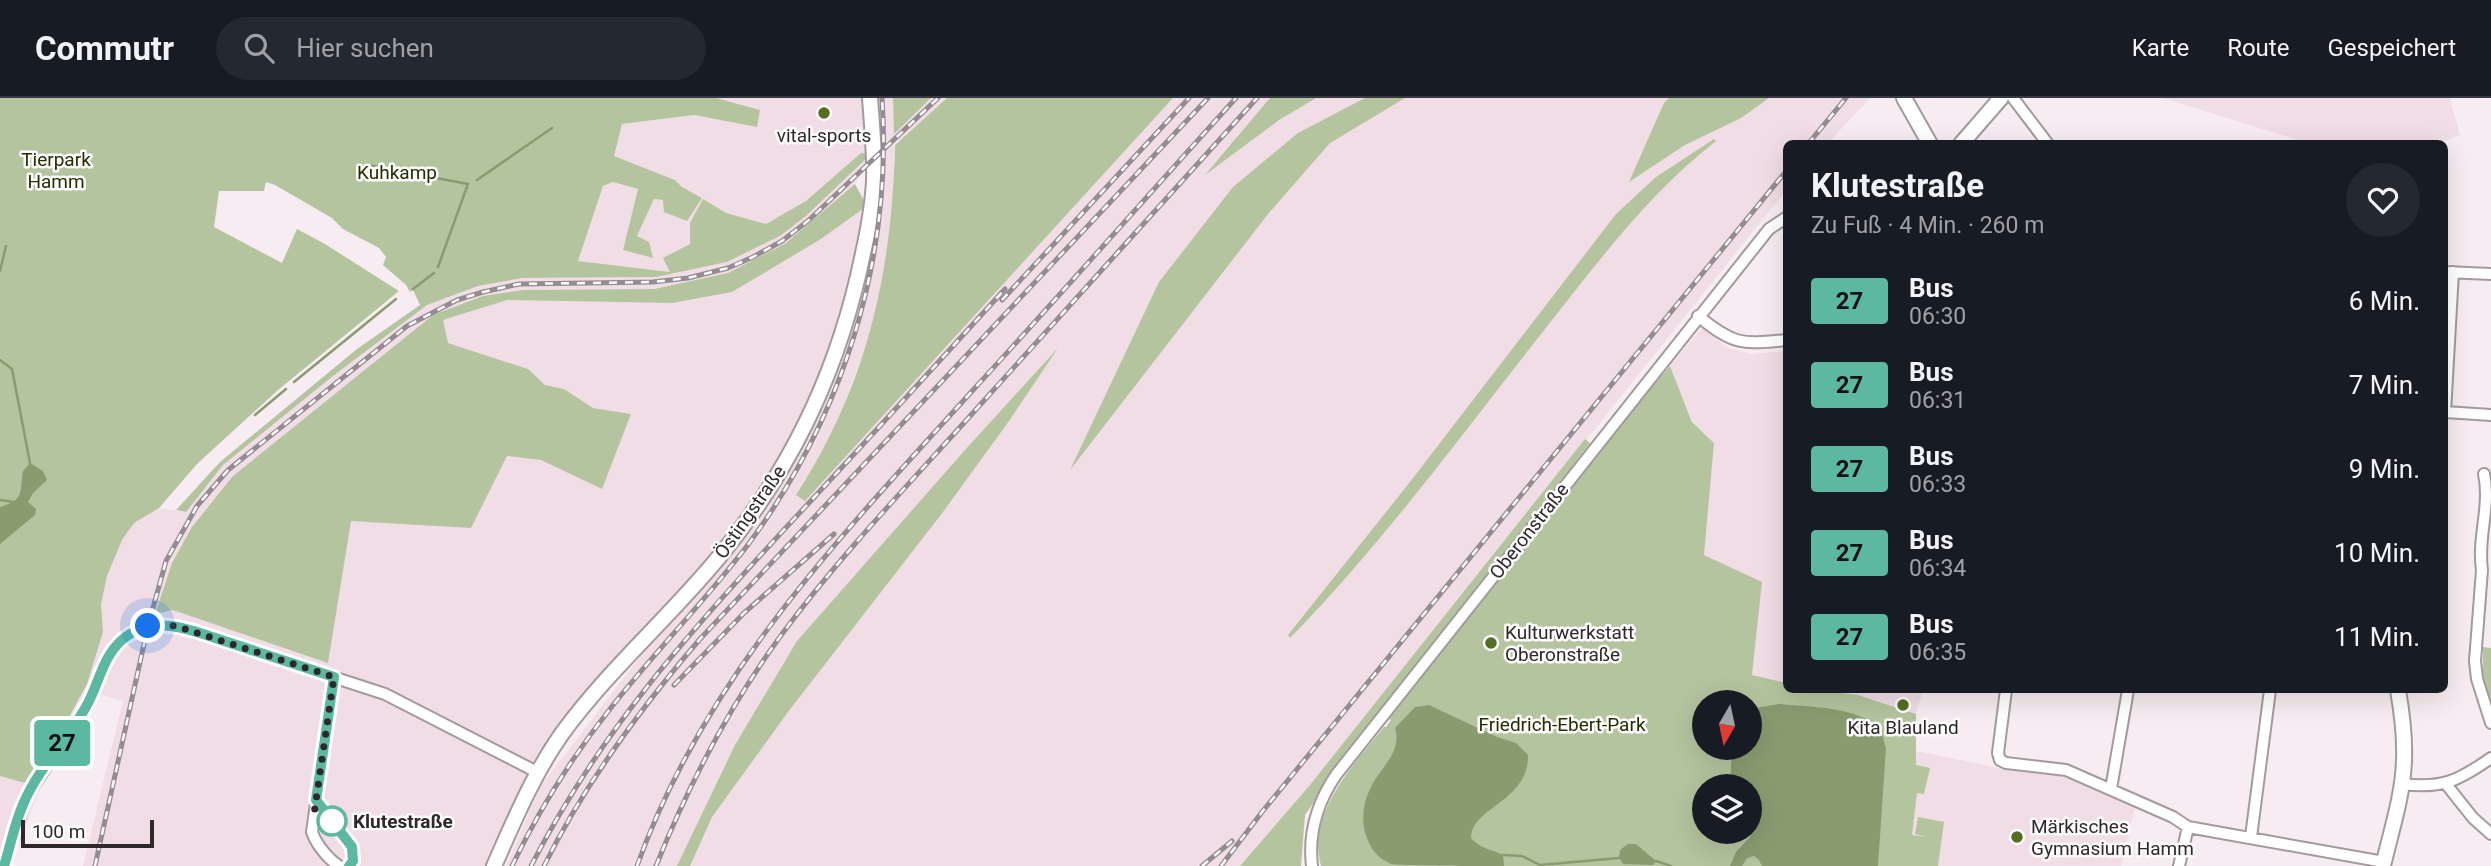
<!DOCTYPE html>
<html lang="de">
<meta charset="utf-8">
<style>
body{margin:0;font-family:Roboto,sans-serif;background:#242831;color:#f1f3f6;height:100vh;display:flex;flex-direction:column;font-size:26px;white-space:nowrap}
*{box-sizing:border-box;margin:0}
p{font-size:23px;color:#9ea1a6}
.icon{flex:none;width:38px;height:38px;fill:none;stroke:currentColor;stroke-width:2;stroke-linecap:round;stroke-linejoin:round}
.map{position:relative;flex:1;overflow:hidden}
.panel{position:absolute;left:1783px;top:42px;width:665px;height:553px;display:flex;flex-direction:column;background:#171b24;border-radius:10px;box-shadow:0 7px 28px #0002}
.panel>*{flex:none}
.badge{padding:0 14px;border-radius:5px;font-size:24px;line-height:46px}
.needle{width:46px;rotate:189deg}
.controls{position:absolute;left:1692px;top:592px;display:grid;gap:14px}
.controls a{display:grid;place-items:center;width:70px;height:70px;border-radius:50%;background:#171b24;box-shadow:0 7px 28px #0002;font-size:35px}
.scale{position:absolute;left:21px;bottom:18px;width:133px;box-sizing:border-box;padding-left:7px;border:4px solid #2d292b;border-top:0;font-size:19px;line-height:24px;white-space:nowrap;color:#2d292b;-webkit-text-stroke:5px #fefcfd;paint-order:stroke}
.you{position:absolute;width:35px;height:35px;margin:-18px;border:5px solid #fff;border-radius:50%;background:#1a73e8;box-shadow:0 0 0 10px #1a73e833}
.map>.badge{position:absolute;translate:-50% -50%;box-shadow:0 0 0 4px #fff}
.round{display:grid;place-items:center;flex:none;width:74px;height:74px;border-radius:37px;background:#242831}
.summary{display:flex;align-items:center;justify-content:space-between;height:119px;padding:0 28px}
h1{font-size:33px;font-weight:700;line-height:52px}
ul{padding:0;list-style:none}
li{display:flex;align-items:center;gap:21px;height:84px;padding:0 28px}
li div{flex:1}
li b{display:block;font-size:26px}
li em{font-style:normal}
li .badge{min-width:77px;font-weight:700;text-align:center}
header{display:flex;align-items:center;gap:42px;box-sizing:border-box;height:98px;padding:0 35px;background:#171b24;border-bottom:2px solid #363941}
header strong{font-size:33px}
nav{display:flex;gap:38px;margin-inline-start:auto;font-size:24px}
.search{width:490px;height:63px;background:#242831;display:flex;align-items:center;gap:18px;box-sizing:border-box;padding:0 24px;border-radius:38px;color:#9ea1a6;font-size:26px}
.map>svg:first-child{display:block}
.built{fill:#f0dde5}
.green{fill:#b4c49f;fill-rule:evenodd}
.water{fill:#899c70}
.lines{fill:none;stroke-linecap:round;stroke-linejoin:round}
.stream{stroke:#899c70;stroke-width:2.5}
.minor-casing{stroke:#a49a9e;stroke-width:14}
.tertiary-casing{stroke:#a49a9e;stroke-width:18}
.minor{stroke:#fff;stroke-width:10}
.tertiary{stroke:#fff;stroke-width:14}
.rail-casing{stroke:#948c90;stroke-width:5}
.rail{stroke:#fefcfd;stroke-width:2.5;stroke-dasharray:8;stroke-linecap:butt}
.line-casing{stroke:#fff;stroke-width:16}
.line{stroke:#5db8a1;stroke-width:10}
.walk{stroke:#2d292b;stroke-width:7;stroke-dasharray:0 12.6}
.poi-dot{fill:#546f23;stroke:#fefcfd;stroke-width:2.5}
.stop-dot{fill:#fff;stroke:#5db8a1;stroke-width:3.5}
.labels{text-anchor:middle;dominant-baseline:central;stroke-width:5;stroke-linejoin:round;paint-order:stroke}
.poi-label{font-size:19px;fill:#2d292b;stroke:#fefcfd}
.park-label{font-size:19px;fill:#203100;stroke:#fefcfd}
.street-label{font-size:19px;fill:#2d292b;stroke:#fefcfd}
.stop-label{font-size:19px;font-weight:bold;fill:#2d292b;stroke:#fefcfd;text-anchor:start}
</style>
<header>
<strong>Commutr</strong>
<div class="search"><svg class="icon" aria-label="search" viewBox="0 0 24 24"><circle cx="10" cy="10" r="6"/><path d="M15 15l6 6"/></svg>Hier suchen</div>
<nav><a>Karte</a><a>Route</a><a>Gespeichert</a></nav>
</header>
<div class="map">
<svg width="2491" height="768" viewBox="0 0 2491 768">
<rect width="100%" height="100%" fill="#f7ecf1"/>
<!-- built -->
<path class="built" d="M 716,0 L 868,0 L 871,56 L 855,86 L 786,145 L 729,175 L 654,191 L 523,192 L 433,217 L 233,378 L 172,465 L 155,515 L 173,512 L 351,422 L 471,430 L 506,357 L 541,361 L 601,391 L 631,316 L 593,310 L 564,291 L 545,287 L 528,271 L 448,245 L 442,222 L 507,202 L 672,205 L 732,194 L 821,141 L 867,108 L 863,149 L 822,295 L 764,397 L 584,606 L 493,768 L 83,768 L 123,603 L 98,596 L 72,640 L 41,686 L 11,768 L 0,768 L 0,678 L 25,684 L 76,608 L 87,586 L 103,534 L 101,506 L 107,478 L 122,442 L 134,425 L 159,410 L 186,414 L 223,367 L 333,278 L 427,207 L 478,188 L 522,180 L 656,179 L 727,164 L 780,138 L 806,118 L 871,56 L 861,55 L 806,103 L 766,126 L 726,115 L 690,125 L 690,146 L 671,174 L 578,163 L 603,88 L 613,84 L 638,91 L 623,152 L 652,160 L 649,144 L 637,139 L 654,101 L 663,102 L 701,99 L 682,89 L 675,82 L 613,58 L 622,26 L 694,17 L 756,29 L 759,12 Z
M 878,0 L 893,0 L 894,35 L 931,0 L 947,0 L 900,42 L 894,37 L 894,94 L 889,145 L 880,195 L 870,235 L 837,326 L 797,397 L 805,402 L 1173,0 L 1870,0 L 1828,45 L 1787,46 L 1787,91 L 1310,687 L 1240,768 L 506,768 L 540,689 L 639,560 L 725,464 L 793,367 L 831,294 L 860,207 L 873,149 L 879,70 Z
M 2163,0 L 2450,0 L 2460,37 L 2436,46 L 2307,45 Z
M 1702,230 L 1728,250 L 1751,256 L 1787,253 L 1787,585 L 1752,577 L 1761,484 L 1704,457 L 1714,345 L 1693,324 L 1670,268 Z
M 1818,592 L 1923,592 L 1916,616 L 1858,597 Z
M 1917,653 L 2008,672 L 2060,678 L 2135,710 L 2121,768 L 1904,768 Z"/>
<!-- green -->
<path class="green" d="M 0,0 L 716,0 L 760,12 L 757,29 L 694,17 L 622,26 L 614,58 L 675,82 L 682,89 L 702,100 L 687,123 L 664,114 L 663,102 L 654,101 L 637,138 L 649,144 L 653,160 L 623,152 L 638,91 L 613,84 L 603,88 L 578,163 L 670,174 L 663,160 L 690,146 L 690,125 L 703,101 L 726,115 L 766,126 L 806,103 L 861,55 L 871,56 L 806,118 L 780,138 L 727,164 L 656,179 L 522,180 L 478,188 L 427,207 L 333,278 L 223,367 L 186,414 L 176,412 L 220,364 L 357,251 L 420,207 L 413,192 L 410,194 L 406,187 L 383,167 L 386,159 L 379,150 L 343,131 L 332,120 L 275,87 L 266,84 L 264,93 L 219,93 L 214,129 L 282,165 L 297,131 L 325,146 L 399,193 L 278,292 L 197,366 L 159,410 L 134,425 L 122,442 L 107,478 L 101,506 L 103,534 L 87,586 L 66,625 L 25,685 L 0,678 Z
M 893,0 L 931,0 L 894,36 Z
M 947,0 L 1173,0 L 805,403 L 796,397 C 867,287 892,176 895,47 Z
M 1270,0 L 1316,0 L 1279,22 L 1205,77 Z
M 1365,0 L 1405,0 L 1330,45 L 1268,116 L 1070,372 L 1159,184 L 1233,89 L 1298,35 Z
M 1669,0 L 1769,0 L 1741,20 L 1685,47 L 1629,84 L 1664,5 Z
M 1714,41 L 1716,43 C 1648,96 1598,164 1545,231 C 1462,336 1383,445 1290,540 L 1288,537 L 1410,384 L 1616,116 L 1656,79 Z
M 855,86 L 867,108 L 821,141 L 732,194 L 672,205 L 507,202 L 443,222 L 448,245 L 528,271 L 545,287 L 564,291 L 593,310 L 631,316 L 602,391 L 541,362 L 507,358 L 471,430 L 351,423 L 328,565 L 173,512 L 155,516 L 172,465 L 192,429 L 233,378 L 433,217 L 483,198 L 523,192 L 654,191 L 728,175 L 786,145 Z
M 1058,250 L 1009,323 L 943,414 L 788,614 L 712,719 L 690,768 L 677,768 L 735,647 L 797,543 L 965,352 Z
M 1670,268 L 1692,324 L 1714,345 L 1704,457 L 1762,484 L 1752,577 L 1787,585 L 1787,592 L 1818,592 L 1858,597 L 1916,616 L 1916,667 L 1930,670 L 1924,696 L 1917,695 L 1912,737 L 1927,739 L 1915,736 L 1918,719 L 1944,724 L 1938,768 L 1321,768 C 1306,716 1354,666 1384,629 L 1386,629 L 1391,622 L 1389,621 L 1411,593 L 1503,461 ZM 1704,604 L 1750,604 L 1750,649 L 1704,649 ZM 1704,688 L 1750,688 L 1750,733 L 1704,733 Z
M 1585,341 L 1590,345 L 1338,670 L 1305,717 L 1301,768 L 1240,768 L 1310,687 Z
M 2483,549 L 2491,550 L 2491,613 L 2483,577 Z"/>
<!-- water -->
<path class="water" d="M 30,365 L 43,373 L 47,382 L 33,395 L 28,404 L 36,411 L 35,417 L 0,446 L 0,409 C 26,401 19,394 23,373 Z
M 1779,606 C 1806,609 1867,608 1881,635 C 1884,639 1884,646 1886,650 L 1878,768 L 1762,768 L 1759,762 L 1754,758 L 1747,760 L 1742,768 L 1730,768 L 1736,754 L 1750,739 L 1751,734 L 1750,688 L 1730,688 L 1732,649 L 1750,649 L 1750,611 Z
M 1429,607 L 1497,639 L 1516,645 L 1528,657 C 1529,704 1471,709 1471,740 C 1481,751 1491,751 1503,757 L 1504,768 C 1487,768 1399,768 1391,766 C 1375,758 1370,750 1365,734 C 1361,718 1364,702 1372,687 C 1382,668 1402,654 1395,630 L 1415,609 Z
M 1628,746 L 1636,746 L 1656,763 L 1653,767 L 1623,766 L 1619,760 L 1620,752 Z"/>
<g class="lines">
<!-- stream -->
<path class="stream" d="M 368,67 L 468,86 L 438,169
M 477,82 L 552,30
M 0,173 L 6,148
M 413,191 L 434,175
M 0,262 L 12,271 L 30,365
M 294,284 L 396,201
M 255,317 L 286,291
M 0,402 L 14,404
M 1503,757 L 1522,758 L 1540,767 L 1619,760
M 1656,763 L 1671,768"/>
<defs>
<path id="minor" d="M 2013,0 L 2048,46
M 2445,174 L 2491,176
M 1698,218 C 1735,248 1742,246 1787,242
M 2445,314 L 2453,174
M 2445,314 L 2491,317
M 2484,376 C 2491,408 2477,440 2482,472 L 2475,563 L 2477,581 L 2491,625
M 334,579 L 312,734 C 316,746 328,761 339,768
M 2006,592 L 1998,655 L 2000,662 L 2006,665 L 2066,672 L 2173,719 L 2188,729 L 2384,764
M 2402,686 C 2442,691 2458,683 2491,660
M 2446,686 L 2473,720 L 2491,736
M 2111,691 L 2128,592
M 316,702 L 352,749 L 353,763 L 348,768
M 2251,739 L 2270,592
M 4,768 L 26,699 L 83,614 L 111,554 L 128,537 L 148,528 L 170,527 L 182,530 L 385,596 L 537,674
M 1312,768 C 1308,734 1317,705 1336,677 L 1769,131 L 1787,119
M 2179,768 L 2188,729"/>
<path id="tertiary" d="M 1904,0 L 1930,46
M 1961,46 L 2001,0
M 494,768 C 514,723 533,677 561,637 C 608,572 668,521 719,459 C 788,375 833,284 858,178 C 865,147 872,116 874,84 C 875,56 872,28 870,0
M 2383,768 C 2391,733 2403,698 2404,662 C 2405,638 2402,615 2398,592"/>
</defs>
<!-- minor casing -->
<use href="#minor" class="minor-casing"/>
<!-- tertiary casing -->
<use href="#tertiary" class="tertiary-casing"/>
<!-- minor -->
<use href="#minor" class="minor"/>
<!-- tertiary -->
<use href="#tertiary" class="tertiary"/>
<defs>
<path id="rail" d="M 1808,46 L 1846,0
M 1002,202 L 1189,0
M 674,587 L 744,515 L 834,436
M 95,768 L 148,528 L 166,463 L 197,408 L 228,372 L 407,228 L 457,202 L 483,194 L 519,186 L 653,184 L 688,180 L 728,170 L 753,159 L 782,143 L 809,122 L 938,0
M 512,768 C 539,712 572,659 610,611 C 654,555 704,504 747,448 C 843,319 893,161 882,0
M 531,768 C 601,632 690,533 793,422 C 864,346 934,269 1005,191
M 544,768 C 585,685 640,611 700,541 L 1208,0
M 637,768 C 705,578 841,438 974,291 C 1062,195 1148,97 1236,0
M 656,768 C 689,686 730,607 782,536 C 842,455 913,382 980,307 C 1072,205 1165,102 1257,0
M 1202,768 L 1232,743
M 1221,768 L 1262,714 L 1787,72"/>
</defs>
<!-- rail casing -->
<use href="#rail" class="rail-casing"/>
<!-- rail -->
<use href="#rail" class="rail"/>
</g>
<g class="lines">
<defs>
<path id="line" d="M 4,768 C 11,746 15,723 25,702 C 41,666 72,638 89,603 C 101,579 105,551 130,536 C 153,523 174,527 197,534 L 334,579 L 316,702 L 352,749 L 353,763 L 349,768"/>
</defs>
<!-- line casing -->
<use href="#line" class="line-casing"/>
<!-- line -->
<use href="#line" class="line"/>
<!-- walk -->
<path class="walk" d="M 148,528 L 170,527 L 182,530 L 334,579 L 314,716 L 332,723"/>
</g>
<!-- markers -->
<g class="poi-dot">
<circle cx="824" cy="15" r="7"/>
<circle cx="1491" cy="545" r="7"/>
<circle cx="1903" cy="607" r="7"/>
<circle cx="2017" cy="739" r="7"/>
</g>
<circle class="stop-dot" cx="332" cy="723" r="14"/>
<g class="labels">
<!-- poi labels -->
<g class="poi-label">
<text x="824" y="37">vital-sports</text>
<text x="1505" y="534" text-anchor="start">Kulturwerkstatt<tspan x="1505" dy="22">Oberonstraße</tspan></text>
<text x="1903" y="629">Kita Blauland</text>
<text x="2031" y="728" text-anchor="start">Märkisches<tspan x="2031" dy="22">Gymnasium Hamm</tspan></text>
</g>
<!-- park labels -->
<g class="park-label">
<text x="56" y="61">Tierpark<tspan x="56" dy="22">Hamm</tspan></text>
<text x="397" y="74">Kuhkamp</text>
<text x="1562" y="626">Friedrich-Ebert-Park</text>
</g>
<!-- street labels -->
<g class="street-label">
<text transform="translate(750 414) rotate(-55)">Östingstraße</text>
<text transform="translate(1529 433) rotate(-52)">Oberonstraße</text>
</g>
<!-- stop labels -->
<g class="stop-label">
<text x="353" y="723">Klutestraße</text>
</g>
</g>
</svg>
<div class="controls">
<a><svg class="needle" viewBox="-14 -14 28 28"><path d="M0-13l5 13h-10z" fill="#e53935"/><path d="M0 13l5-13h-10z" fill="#9ea1a6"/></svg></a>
<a><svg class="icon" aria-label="layers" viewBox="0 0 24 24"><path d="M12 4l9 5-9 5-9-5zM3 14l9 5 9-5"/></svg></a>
</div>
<div class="scale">100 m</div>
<div class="you" style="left:148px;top:528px"></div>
<b class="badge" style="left:62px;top:645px;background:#5db8a1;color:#111">27</b>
<section class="panel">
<div class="summary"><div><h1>Klutestraße</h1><p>Zu Fuß · 4 Min. · 260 m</p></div><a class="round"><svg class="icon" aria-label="heart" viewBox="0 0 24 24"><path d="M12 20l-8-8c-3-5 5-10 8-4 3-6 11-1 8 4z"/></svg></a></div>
<ul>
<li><span class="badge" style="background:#5db8a1;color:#111">27</span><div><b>Bus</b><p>06:30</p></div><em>6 Min.</em></li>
<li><span class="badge" style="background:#5db8a1;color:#111">27</span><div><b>Bus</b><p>06:31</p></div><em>7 Min.</em></li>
<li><span class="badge" style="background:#5db8a1;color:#111">27</span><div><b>Bus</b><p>06:33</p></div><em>9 Min.</em></li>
<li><span class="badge" style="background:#5db8a1;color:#111">27</span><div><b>Bus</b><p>06:34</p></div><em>10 Min.</em></li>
<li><span class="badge" style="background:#5db8a1;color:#111">27</span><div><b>Bus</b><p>06:35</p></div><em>11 Min.</em></li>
</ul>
</section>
</div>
